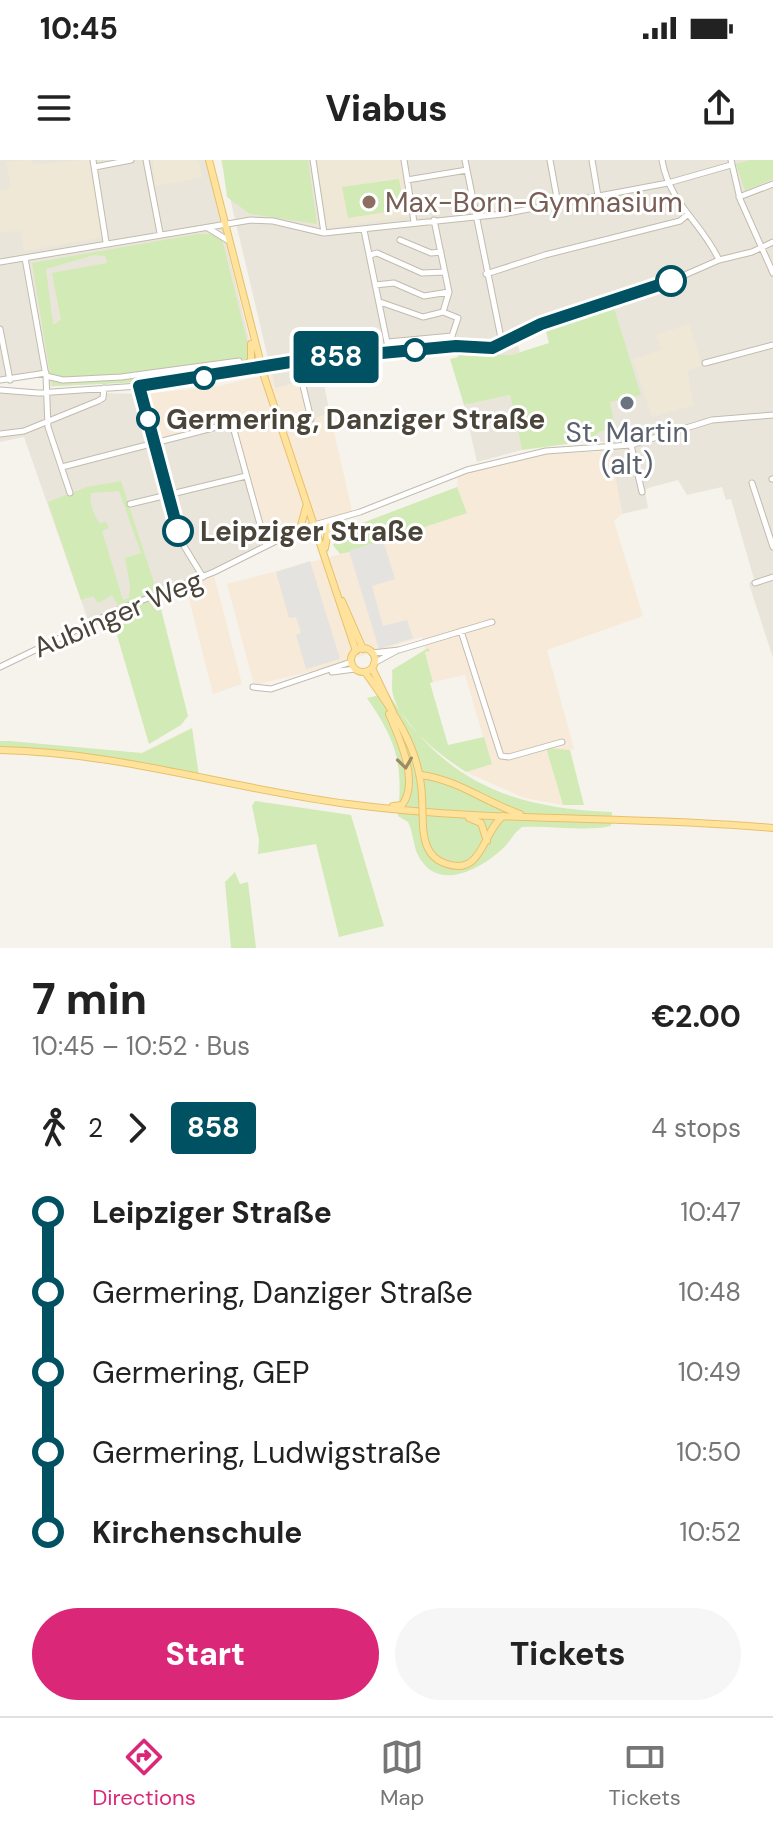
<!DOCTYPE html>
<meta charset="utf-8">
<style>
body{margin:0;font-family:"DM Sans",sans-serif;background:#f6f6f6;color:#222;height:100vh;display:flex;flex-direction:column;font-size:30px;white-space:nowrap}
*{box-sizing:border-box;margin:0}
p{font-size:26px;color:#767676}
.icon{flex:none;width:44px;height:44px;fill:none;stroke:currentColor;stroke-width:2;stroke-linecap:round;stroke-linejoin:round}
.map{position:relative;height:788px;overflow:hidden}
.side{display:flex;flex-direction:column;background:#fff;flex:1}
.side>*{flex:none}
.badge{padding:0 16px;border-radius:6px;font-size:28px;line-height:52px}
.map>.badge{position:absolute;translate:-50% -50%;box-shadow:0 0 0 4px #fff}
.legs{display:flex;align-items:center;gap:12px;height:88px;padding:0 32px;font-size:26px}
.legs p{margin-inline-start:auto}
.summary{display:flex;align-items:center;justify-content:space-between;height:136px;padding:0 32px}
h1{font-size:44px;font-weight:800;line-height:60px}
.action{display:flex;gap:16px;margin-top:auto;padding:16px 32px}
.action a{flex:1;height:92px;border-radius:48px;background:#db2777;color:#fff;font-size:32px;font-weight:800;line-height:92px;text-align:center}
.action a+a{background:#f6f6f6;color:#222}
ul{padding:0 32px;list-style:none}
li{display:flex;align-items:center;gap:28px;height:80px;font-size:30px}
li i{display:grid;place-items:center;width:12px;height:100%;margin:0 10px;background:currentColor}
li i::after{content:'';width:20px;height:20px;margin:-10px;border:6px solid;border-radius:50%;background:#fff}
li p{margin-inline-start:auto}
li:first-child i{background:linear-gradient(#0000 50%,currentColor 0)}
li:last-child i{background:linear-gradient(currentColor 50%,#0000 0)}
.status{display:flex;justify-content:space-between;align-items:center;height:56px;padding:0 40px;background:#fff;direction:ltr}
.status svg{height:22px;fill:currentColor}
header{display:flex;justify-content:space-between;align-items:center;height:104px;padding:0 32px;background:#fff;font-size:36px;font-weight:800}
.dock{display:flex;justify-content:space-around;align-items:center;height:112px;border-top:2px solid #e0e0e0;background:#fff;font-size:22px;color:#767676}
.dock a{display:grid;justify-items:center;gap:4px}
.dock .on{color:#db2777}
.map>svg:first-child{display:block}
.residential{fill:#eae5da}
.commercial{fill:#f7ead8}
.education{fill:#efe8d6}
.green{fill:#d2eab5;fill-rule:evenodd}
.parking{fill:#e5e3e0}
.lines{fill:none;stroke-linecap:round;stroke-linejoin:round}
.minor-casing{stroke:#c2bbae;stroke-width:7}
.major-casing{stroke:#e6c16a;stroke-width:8}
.minor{stroke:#fff;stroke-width:5}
.major{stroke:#ffe39c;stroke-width:6}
.major-bridge-casing{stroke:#e6c16a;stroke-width:8;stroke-linecap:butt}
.major-bridge{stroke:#ffe39c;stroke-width:6}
.oneway{stroke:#9c8c66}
.line-1-casing{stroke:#fff;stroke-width:18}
.line-1{stroke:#005262;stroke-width:12}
.education-dot{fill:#8d6e63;stroke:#fff;stroke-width:3}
.stop-1-dot{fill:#fff;stroke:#005262;stroke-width:4}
.worship-dot{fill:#6b7280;stroke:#fff;stroke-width:3}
.labels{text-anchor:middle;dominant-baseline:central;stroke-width:6;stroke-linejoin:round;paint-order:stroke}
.education-label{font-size:28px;fill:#785e54;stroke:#fff;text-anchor:start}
.stop-label{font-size:28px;font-weight:bold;fill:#4b4439;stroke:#fff;text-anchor:start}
.worship-label{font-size:28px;fill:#5b616d;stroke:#fff}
.street-label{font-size:28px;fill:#4b4439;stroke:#fff}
</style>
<div class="status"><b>10:45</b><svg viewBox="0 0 49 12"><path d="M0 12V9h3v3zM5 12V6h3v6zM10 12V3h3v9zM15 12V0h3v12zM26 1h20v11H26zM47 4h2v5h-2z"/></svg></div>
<header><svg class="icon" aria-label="menu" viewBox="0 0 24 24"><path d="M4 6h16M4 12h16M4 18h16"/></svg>Viabus<svg class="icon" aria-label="share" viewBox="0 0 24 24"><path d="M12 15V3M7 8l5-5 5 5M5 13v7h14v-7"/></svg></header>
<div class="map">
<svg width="773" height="788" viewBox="0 0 773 788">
<rect width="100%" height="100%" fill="#f6f3ec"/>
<!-- residential -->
<path class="residential" d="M 0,0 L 206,0 L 252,191 L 194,215 L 127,222 L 47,227 L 45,211 L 0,218 Z
M 221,0 L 773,0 L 773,498 L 750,427 L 749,423 L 754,419 L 731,339 L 726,340 L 722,327 L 687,335 L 678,320 L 648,328 L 645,331 L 648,348 L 622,354 L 609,284 L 593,279 L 610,242 L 613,146 L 516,179 L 520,192 L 511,195 L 451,192 L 320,205 L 330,254 L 311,259 L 275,228 Z
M 0,231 L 144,234 L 156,280 L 233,261 L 266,384 L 204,416 L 89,463 L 24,277 L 0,282 Z
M 510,235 L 522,290 L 477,302 L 464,245 Z"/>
<!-- commercial -->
<path class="commercial" d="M 272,213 L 275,228 L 302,221 L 311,259 L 330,254 L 353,355 L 266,384 L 233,261 L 155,280 L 144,234 L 219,226 Z
M 611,291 L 622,354 L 614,361 L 643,456 L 547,490 L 574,589 L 563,592 L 546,589 L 563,645 L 524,638 L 466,612 L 491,604 L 465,515 L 433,522 L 422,477 L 313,511 L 254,525 L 227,424 L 349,392 L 467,352 L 457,327 L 458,315 L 546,294 Z
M 214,415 L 242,524 L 213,534 L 186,427 Z"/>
<!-- education -->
<path class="education" d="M 31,0 L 33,5 L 89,0 L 103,77 L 24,91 L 21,71 L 0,72 L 0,30 L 11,28 L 6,2 Z
M 153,0 L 198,0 L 203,17 L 155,26 Z
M 316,0 L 407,0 L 418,55 L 327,68 Z
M 689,164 L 702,206 L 687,210 L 694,245 L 652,257 L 633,199 L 661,190 L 656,175 Z"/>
<!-- green -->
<path class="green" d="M 222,0 L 308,0 L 317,64 L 250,54 L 227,37 Z
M 751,0 L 773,0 L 773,19 L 745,31 L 736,4 Z
M 399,19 L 404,49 L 348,58 L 342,27 Z
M 198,74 L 219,74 L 222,79 L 251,197 C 223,223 94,224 52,226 L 32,103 ZM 94,95 L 105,96 L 107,103 L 52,113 L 61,160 L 53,165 L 46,109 Z
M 613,145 L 641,235 L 610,242 L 615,267 L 599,272 L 590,281 L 522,290 L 510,235 L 464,245 L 450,199 L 458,197 L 458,192 L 511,195 L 549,183 L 545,168 Z
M 121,321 L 157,432 L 119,447 L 112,435 L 98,443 L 93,436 L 81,440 L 48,342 L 87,327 ZM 119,331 L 141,393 L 125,398 L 130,425 L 129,438 L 123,440 L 102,371 L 109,368 L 106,362 L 100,363 C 94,356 89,343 91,333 Z
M 457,327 L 467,353 L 349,392 L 340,394 L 333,385 L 344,370 Z
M 158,437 L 188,556 L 181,565 L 149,584 L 111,455 Z
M 428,488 L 430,491 L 425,492 L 433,522 L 430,523 L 448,585 L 484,577 L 492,604 L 466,612 C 440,595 402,566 393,535 C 391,527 393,518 392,510 Z
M 388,533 C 444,622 510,648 612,652 L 611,666 C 583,672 552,665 522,667 C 513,673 510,683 501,690 C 478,711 435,733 417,693 C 413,683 413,672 408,662 L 398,656 C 403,603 397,582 367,538 Z
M 192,568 L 199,616 L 69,592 L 0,586 L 0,581 L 10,581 L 142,593 Z
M 546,588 L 570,590 L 584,645 L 563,645 Z
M 255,641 L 351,655 L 384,766 L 339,777 L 316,684 L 258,694 L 259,680 L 252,646 Z
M 235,712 L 240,724 L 248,722 L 256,788 L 231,788 L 225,722 Z"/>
<!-- parking -->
<path class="parking" d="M 383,380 L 395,419 L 372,426 L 383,466 L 407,460 L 413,478 L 379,489 L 349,391 Z
M 310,401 L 340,499 L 306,509 L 296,475 L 301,473 L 296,457 L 289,458 L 276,412 Z"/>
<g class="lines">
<defs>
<path id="minor" d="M 93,0 L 106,82
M 146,0 L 160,73
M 313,0 L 324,73
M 404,0 L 414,62
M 465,0 L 502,183
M 550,0 L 558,44
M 592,0 L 598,36
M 662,0 C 670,45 701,61 719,100
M 731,0 L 740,39 L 773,113
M 95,7 L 131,0
M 407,20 L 467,10
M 739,37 L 773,24
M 208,68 L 229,81
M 364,70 L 389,192
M 400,80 L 431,93 L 441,92
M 370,95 L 377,93 L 422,113 L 445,112
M 25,98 L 46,216 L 48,267 L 70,333
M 0,102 L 251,60 L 273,61 L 324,73 L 503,54 L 668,23 L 731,5
M 486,114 L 545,95 L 680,61 L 687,55
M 375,125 L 394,123 L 424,136 L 449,132
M 380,142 L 423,157 L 443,152
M 0,169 L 10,220
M 388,182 L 452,176 L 458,158 L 443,152 L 449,132 L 434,60
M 297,201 L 311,259
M 705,203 L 773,185
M 46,216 L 63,220 L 121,217 L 239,201
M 0,220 L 46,213
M 139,226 L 179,378 L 203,417
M 0,230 L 38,233 L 139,226 L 297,201 L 456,186 L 492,188 L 541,164 L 671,121 L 719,100 L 752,92 L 773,82
M 0,274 L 24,271 L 98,241 L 103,238 L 104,228
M 631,285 L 642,332
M 62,307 L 232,263 L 266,386
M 772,319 L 773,319
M 752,323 L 773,387
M 130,344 L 246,316
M 291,377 L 338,361
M 755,423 L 773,417
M 461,471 L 501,596 L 509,597 L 562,582
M 372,493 L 399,490 L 492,462
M 374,503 L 398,490
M 0,507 L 118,450 L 214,412 L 300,369 L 360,352 L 467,310 L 546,291 L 631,285 L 712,260 L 773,255
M 332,512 L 355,509
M 253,527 L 271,529 L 351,502"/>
<path id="major" d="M 209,0 L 264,216 L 356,491
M 231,213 L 251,201 L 251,184
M 300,369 L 306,347
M 325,388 L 329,366
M 342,441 L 363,489
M351 500a12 12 0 1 1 24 0a12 12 0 1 1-24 0Z
M 372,508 L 393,552
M 365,512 C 393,551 420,587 422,637
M 389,554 C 399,577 420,622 402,645 L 393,646
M 0,590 C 118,592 232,629 348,644 C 489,663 632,655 773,668
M 421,615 C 458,620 485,642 520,654
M 469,658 L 481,663 L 487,681
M 423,666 C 424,682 428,697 444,703 C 483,718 482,672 503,656"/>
</defs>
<!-- minor casing -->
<use href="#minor" class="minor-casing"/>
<!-- major casing -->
<use href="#major" class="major-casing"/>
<!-- minor -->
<use href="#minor" class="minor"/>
<!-- major -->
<use href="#major" class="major"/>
<defs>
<path id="major-bridge" d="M 422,637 L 423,666"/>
</defs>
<!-- major-bridge casing -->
<use href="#major-bridge" class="major-bridge-casing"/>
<!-- major-bridge -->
<use href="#major-bridge" class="major-bridge"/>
</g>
<!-- one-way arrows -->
<defs><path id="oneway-chevron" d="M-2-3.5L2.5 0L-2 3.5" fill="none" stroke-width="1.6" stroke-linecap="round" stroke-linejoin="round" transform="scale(2)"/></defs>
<use class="oneway" href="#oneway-chevron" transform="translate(405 603) rotate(82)"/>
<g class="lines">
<defs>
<path id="line-1" d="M 178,371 L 139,226 L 297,201 L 456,186 L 492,188 L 541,164 L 671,121"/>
</defs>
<!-- line-1 casing -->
<use href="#line-1" class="line-1-casing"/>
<!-- line-1 -->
<use href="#line-1" class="line-1"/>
</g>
<!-- markers -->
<circle class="education-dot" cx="369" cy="42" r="8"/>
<g class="stop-1-dot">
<circle cx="671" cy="121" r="14"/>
<circle cx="415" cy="190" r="10"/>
<circle cx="204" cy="218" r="10"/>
<circle cx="148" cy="259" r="10"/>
<circle cx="178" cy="371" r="14"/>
</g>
<circle class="worship-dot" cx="627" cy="243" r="8"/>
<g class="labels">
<!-- education labels -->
<g class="education-label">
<text x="385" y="42">Max-Born-Gymnasium</text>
</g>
<!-- stop labels -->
<g class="stop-label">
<text x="166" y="259">Germering, Danziger Straße</text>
<text x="200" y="371">Leipziger Straße</text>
</g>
<!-- worship labels -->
<g class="worship-label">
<text x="627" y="272">St. Martin<tspan x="627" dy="32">(alt)</tspan></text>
</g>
<!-- street labels -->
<g class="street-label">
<text transform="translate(118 454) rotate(-23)">Aubinger Weg</text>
</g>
</g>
</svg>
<b class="badge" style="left:336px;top:197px;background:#005262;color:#fff">858</b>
</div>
<section class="side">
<div class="summary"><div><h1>7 min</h1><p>10:45 – 10:52 · Bus</p></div><b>€2.00</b></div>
<div class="legs"><svg class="icon" aria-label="walk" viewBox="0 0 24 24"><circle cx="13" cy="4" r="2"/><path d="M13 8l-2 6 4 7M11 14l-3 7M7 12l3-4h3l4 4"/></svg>2<svg class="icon" aria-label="forward" viewBox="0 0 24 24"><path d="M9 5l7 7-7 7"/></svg><b class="badge" style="background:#005262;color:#fff">858</b><p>4 stops</p></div>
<ul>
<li><i style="color:#005262"></i><b>Leipziger Straße</b><p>10:47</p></li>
<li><i style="color:#005262"></i><span>Germering, Danziger Straße</span><p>10:48</p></li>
<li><i style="color:#005262"></i><span>Germering, GEP</span><p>10:49</p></li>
<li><i style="color:#005262"></i><span>Germering, Ludwigstraße</span><p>10:50</p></li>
<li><i style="color:#005262"></i><b>Kirchenschule</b><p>10:52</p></li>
</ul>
<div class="action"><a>Start</a><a>Tickets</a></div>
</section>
<nav class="dock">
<a class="on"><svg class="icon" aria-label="directions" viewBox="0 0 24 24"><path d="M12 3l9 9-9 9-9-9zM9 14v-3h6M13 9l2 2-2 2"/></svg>Directions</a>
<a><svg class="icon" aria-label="map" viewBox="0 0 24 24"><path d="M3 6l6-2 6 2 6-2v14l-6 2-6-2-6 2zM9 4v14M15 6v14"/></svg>Map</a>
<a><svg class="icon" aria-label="tickets" viewBox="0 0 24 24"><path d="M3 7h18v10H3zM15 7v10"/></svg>Tickets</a>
</nav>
